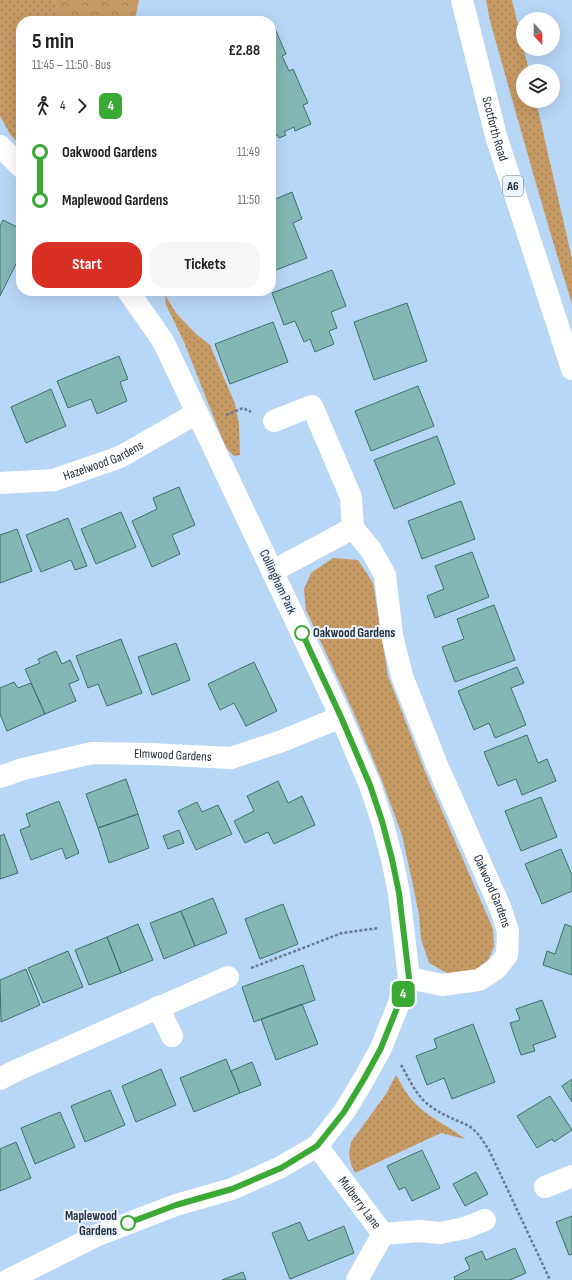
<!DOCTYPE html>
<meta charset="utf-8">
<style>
body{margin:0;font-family:"Sofia Sans Condensed",sans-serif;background:#f6f6f6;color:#222;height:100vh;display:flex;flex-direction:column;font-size:15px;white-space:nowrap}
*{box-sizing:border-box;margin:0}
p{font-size:13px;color:#767676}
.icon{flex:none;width:22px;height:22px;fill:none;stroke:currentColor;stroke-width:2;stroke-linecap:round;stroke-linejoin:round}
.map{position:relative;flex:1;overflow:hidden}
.drawer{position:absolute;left:16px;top:16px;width:260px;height:280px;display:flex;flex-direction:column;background:#fff;border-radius:16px;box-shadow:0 4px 16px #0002}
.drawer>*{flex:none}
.badge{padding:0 8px;border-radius:6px;font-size:14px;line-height:26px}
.needle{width:26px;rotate:159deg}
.controls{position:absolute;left:516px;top:12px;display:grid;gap:8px}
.controls a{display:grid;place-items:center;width:44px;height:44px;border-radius:50%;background:#fff;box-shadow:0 4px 16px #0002;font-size:20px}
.map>.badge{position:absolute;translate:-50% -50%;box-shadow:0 0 0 2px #fff}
.legs{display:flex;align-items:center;gap:6px;height:44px;padding:0 16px;font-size:13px}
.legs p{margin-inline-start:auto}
.headline{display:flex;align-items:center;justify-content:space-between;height:68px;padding:0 16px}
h1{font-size:22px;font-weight:700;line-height:30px}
.cta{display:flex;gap:8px;margin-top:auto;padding:8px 16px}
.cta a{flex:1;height:46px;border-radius:16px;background:#d93025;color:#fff;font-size:16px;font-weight:700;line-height:46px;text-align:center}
.cta a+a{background:#f6f6f6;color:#222}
ul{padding:0 16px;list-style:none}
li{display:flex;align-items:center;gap:14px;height:48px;font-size:15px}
li i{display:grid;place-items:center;width:6px;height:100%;margin:0 5px;background:currentColor}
li i::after{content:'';width:10px;height:10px;margin:-5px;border:3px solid;border-radius:50%;background:#fff}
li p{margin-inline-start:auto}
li:first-child i{background:linear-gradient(#0000 50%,currentColor 0)}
li:last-child i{background:linear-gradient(currentColor 50%,#0000 0)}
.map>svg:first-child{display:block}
.green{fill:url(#green-dots)}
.forest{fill:url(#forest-crowns)}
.building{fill:#82b7b4;stroke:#3d716e}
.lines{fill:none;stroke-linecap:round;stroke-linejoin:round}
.path{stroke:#687c91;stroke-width:2.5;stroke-dasharray:3 2;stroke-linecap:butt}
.minor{stroke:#fff;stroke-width:22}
.tertiary{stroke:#fff;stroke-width:22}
.primary{stroke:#fff;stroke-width:22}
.line-1-casing{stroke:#fff;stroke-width:9}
.line-1{stroke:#3aaa35;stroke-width:6}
.stop-1-dot{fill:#fff;stroke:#3aaa35;stroke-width:2}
.labels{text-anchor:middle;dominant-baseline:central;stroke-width:4;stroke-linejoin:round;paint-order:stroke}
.shield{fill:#ebf4fe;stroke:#606a76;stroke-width:1}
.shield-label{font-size:12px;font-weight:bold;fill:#242f3c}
.street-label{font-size:13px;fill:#242f3c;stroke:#ebf4fe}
.stop-label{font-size:13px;font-weight:bold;fill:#242f3c;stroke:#ebf4fe;text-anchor:start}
</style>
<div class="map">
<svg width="572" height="1280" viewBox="0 0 572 1280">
<defs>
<pattern id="green-dots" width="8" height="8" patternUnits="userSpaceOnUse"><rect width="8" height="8" fill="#c69a65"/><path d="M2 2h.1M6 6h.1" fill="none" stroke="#a17e54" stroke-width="1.8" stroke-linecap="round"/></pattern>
<pattern id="forest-crowns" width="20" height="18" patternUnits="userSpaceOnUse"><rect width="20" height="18" fill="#c69a65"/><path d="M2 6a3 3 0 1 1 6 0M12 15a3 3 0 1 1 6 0" fill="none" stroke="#a17e54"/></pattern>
</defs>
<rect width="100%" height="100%" fill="#b8d6f6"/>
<!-- green -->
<path class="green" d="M 0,0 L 54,0 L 62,21 L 21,21 L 21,146 L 10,134 L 0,116 Z
M 486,0 L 512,0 L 529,71 L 523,71 L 523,101 L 536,101 L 572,259 L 572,304 C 543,211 517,116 490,21 Z
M 165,295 L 176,313 L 196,334 L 210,345 L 235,404 L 239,424 L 240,455 L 234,456 L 227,449 L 222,438 L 184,342 L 166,305 Z
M 333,558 L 358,560 L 373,583 L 388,676 L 424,769 L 493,929 L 494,947 L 488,960 L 473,972 L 449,974 L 429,963 L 421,939 L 419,915 L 414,890 L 402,835 L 381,778 L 353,711 L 306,610 L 304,589 L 311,573 Z
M 396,1075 C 401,1083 405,1092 411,1099 C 426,1117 448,1125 465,1139 L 441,1133 L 355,1173 L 351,1164 L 349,1154 L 351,1142 L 386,1094 Z"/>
<!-- forest -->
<path class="forest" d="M 54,0 L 139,0 L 135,21 L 62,21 Z"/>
<!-- building -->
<path class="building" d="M 273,24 L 286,54 L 282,56 L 289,71 L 293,69 L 308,103 L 303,105 L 311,124 L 295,131 L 294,127 L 284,132 L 286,135 L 279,138 L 277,135 L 271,137 L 271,25 Z
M 292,192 L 302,219 L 293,223 L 307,258 L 271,272 L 271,201 Z
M 3,220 L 21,229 L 21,254 L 0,296 L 0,226 Z
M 332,270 L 346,306 L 331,312 L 337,328 L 329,331 L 334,344 L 315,352 L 310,339 L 304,342 L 295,321 L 284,325 L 272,293 Z
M 407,303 L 427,361 L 374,380 L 354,322 Z
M 273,322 L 288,362 L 230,384 L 215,344 Z
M 119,356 L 128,379 L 120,382 L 127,401 L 97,414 L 91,399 L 68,408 L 57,381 Z
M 418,386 L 434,426 L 371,451 L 355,411 Z
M 51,389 L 66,426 L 26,443 L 11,407 Z
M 437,436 L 455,484 L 394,509 L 374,460 Z
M 179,487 L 195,525 L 172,535 L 180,554 L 152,567 L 132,521 L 157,509 L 153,498 Z
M 461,501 L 475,539 L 422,559 L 408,521 Z
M 121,512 L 136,547 L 96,564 L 81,529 Z
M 68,518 L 87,566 L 75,570 L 71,560 L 41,572 L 26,535 Z
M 17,529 L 32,571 L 0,583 L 0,535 Z
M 472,552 L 489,597 L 435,618 L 427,596 L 444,589 L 435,566 Z
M 494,605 L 515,660 L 455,682 L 442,647 L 464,639 L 457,619 Z
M 121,639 L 142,693 L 107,706 L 98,684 L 88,688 L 76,656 Z
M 176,643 L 190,680 L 152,695 L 138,657 Z
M 56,651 L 62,664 L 70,660 L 79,680 L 69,684 L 76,701 L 45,714 L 25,669 L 40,663 L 38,659 Z
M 254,662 L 277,711 L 246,726 L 234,703 L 220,710 L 208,684 Z
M 517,667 L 524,683 L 511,688 L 526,725 L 495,738 L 489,723 L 474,730 L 458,691 Z
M 14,682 L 18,688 L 31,683 L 45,714 L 7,731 L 0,714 L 0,688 Z
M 527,735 L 538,763 L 547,759 L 556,781 L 522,795 L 516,779 L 498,786 L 484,752 Z
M 126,779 L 138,814 L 98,828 L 86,794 Z
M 278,781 L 288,803 L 302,796 L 315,825 L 274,844 L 268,832 L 245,843 L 234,821 L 254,811 L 247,796 Z
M 541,797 L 557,837 L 521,851 L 505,811 Z
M 59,801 L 79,853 L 66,859 L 62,848 L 31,860 L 20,830 L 30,826 L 26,814 Z
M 197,802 L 202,812 L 218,805 L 232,834 L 196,850 L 178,811 Z
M 138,814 L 149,848 L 109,863 L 98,828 Z
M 179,830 L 184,843 L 168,849 L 163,836 Z
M 4,834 L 18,873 L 0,879 L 0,836 Z
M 561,849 L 572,875 L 572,891 L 542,904 L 525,864 Z
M 213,898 L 227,933 L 195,946 L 181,911 Z
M 283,904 L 298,944 L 260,959 L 245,919 Z
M 181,911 L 195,946 L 164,959 L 150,923 Z
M 138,924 L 153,960 L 121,973 L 107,937 Z
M 565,924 L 572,927 L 572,975 L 543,965 L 547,951 L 555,954 Z
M 107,937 L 121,973 L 89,985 L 75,950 Z
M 68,951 L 83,987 L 43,1003 L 28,968 Z
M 303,965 L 315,1000 L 254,1022 L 242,987 Z
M 26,969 L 40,1005 L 1,1022 L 0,980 Z
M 542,1000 L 556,1037 L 533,1045 L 535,1051 L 521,1055 L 510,1023 L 520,1020 L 516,1009 Z
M 302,1004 L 318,1044 L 276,1060 L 261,1019 Z
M 473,1024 L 495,1082 L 452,1099 L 444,1078 L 427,1085 L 416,1056 L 437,1048 L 434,1039 Z
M 226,1059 L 240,1093 L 194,1112 L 180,1078 Z
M 252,1062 L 261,1085 L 240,1093 L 231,1071 Z
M 161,1069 L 176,1105 L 136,1122 L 122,1086 Z
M 572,1079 L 572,1102 L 562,1086 Z
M 110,1090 L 125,1125 L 85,1142 L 71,1106 Z
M 550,1096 L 572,1130 L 554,1142 L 552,1139 L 537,1148 L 517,1116 Z
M 60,1112 L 75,1147 L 35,1164 L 21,1128 Z
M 16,1142 L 31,1178 L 0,1191 L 0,1149 Z
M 422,1150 L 440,1188 L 412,1201 L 405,1187 L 399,1190 L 387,1166 Z
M 476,1172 L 488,1194 L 465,1206 L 453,1184 Z
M 572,1216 L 572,1254 L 569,1255 L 556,1222 Z
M 300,1222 L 308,1241 L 344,1226 L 354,1253 L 290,1279 L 272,1233 Z
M 515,1248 L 526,1273 L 510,1280 L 455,1280 L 454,1277 L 470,1269 L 465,1258 L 482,1251 L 486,1260 Z
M 243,1272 L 246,1280 L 222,1280 Z"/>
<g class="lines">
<!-- path -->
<path class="path" d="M 226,415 L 243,408 L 251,412
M 251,968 L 342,933 L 379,928
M 401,1065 C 409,1078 416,1096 429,1105 C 440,1114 454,1119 467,1125 C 477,1130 483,1141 489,1150 L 550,1280"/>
<!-- minor -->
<g class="minor">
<path id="s1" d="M 274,421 L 312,406 L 351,497 L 353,528 L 371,550 L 385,575 L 392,635 L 402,676 L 437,765 L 500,907 L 508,931 L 507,955 L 496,969 L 479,980 L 442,985 L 409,978"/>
<path id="s2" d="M 0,483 L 54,480 L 120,457 L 197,413"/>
<path d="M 273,571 L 353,528"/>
<path id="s3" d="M 0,777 L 23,769 L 92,753 L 150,754 L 231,758 L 282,741 L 341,717"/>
<path d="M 158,1007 L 172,1036"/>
<path d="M 0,1079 L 13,1072 L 228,977"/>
<path id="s4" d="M 317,1146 L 383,1234 L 419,1231 L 440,1233 L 465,1228 L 485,1220"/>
<path d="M 545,1187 L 572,1176"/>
<path d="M 357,1280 L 383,1234"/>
</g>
<!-- tertiary -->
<path class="tertiary" d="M 0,146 L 21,167
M 8,1280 L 98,1235 L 176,1205 L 232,1189 L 281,1167 L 317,1146 L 344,1112 L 364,1079 L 381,1048 L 409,978 L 399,893 L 392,859 L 382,821 L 370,785 L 341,717 L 304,638 L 163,341 L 128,291"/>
<!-- primary -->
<path class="primary" id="s5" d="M 462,0 L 496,136 L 572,369"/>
</g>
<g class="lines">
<defs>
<path id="line-1" d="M 128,1223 L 176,1205 L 232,1189 L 281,1168 L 317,1146 L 344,1112 L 364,1079 L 381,1048 L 409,978 L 399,893 L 392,859 L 382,821 L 370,785 L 341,717 L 302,633"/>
</defs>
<!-- line-1 casing -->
<use href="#line-1" class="line-1-casing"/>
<!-- line-1 -->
<use href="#line-1" class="line-1"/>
</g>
<!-- markers -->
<g class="stop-1-dot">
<circle cx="302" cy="633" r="7"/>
<circle cx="128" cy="1223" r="7"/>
</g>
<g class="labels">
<!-- shield labels -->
<rect class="shield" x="503" y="176" width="20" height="20" rx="3"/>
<g class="shield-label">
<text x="513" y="186">A6</text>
</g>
<!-- street labels -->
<g class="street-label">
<text stroke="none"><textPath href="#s5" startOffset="133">Scotforth Road</textPath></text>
<text stroke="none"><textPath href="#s2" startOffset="107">Hazelwood Gardens</textPath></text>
<text transform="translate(278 582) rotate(65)">Collingham Park</text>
<text stroke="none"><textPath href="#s3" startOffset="176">Elmwood Gardens</textPath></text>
<text stroke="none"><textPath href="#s1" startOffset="564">Oakwood Gardens</textPath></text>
<text stroke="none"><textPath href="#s4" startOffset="71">Mulberry Lane</textPath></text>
</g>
<!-- stop labels -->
<g class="stop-label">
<text x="313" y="633">Oakwood Gardens</text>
<text x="117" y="1216" text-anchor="end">Maplewood<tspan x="117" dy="15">Gardens</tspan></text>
</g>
</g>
</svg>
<div class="controls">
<a><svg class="needle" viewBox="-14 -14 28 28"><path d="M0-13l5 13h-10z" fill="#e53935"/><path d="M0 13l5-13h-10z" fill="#767676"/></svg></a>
<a><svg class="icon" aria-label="layers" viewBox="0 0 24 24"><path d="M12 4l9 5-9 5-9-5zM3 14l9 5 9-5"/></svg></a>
</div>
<b class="badge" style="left:403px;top:994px;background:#3aaa35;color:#fff">4</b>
<section class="drawer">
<div class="headline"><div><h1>5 min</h1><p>11:45 – 11:50 · Bus</p></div><b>£2.88</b></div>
<div class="legs"><svg class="icon" aria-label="walk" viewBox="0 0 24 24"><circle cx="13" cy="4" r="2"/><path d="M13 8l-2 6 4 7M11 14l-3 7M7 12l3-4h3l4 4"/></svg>4<svg class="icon" aria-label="forward" viewBox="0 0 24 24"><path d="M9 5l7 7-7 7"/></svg><b class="badge" style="background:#3aaa35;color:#fff">4</b></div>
<ul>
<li><i style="color:#3aaa35"></i><b>Oakwood Gardens</b><p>11:49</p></li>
<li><i style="color:#3aaa35"></i><b>Maplewood Gardens</b><p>11:50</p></li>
</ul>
<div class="cta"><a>Start</a><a>Tickets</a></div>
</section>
</div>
